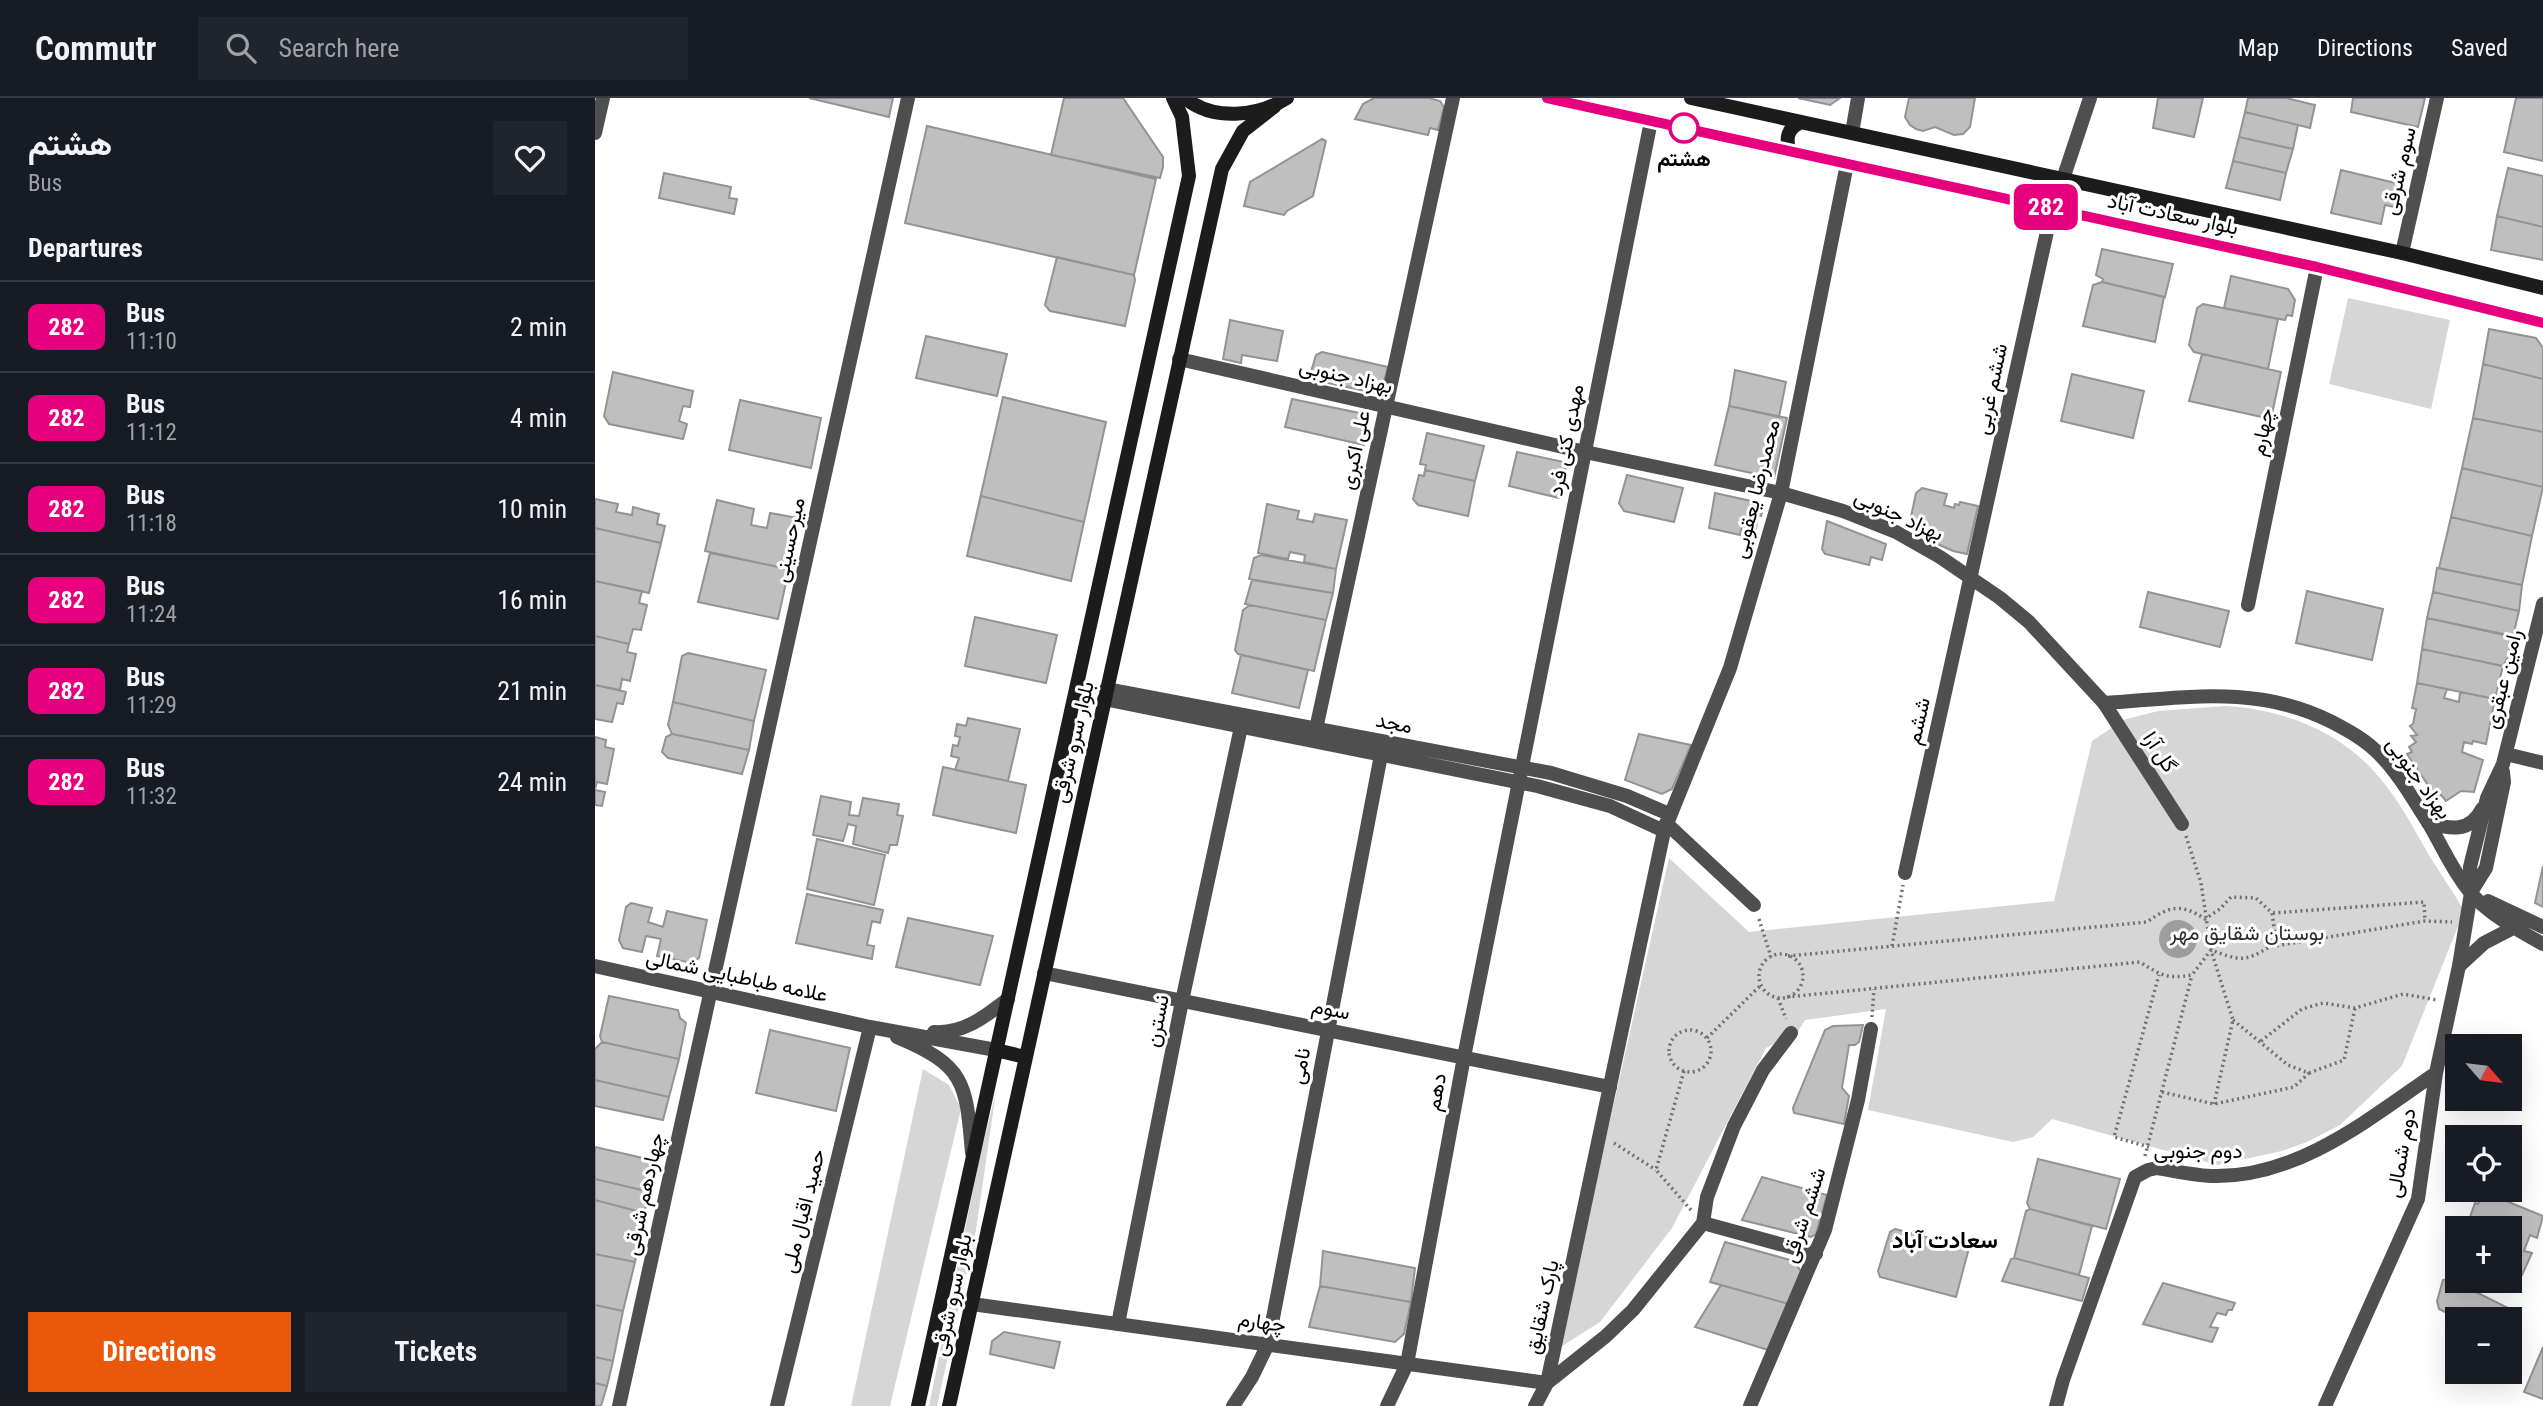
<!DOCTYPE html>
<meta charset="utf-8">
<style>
body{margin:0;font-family:"Roboto Condensed",Vazirmatn,sans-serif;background:#20242c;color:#f1f3f6;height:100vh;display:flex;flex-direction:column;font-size:26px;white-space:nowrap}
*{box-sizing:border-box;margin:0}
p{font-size:23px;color:#9ea1a6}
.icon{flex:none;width:38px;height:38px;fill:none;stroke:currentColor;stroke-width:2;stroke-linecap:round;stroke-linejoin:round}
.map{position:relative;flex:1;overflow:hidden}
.details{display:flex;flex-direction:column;background:#171b24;width:595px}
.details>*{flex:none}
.badge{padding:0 14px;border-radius:10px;font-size:24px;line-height:46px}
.needle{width:46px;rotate:118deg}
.buttons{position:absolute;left:1850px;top:936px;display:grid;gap:14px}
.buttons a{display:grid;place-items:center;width:77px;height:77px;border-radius:0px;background:#171b24;box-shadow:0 7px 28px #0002;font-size:35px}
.map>.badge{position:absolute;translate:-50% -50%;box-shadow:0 0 0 4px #fff}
h2{padding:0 28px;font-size:26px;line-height:63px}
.round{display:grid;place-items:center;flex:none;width:74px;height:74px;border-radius:0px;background:#20242c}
.head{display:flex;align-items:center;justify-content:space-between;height:119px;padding:0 28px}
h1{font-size:33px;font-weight:700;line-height:52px}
.action{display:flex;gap:14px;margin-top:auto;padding:14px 28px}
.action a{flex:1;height:80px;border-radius:0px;background:#ea580c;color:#fff;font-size:28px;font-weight:700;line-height:80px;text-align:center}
.action a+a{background:#20242c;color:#f1f3f6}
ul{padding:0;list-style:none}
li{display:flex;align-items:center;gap:21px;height:91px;padding:0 28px;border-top:2px solid #363941}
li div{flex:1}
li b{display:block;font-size:26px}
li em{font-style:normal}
li .badge{min-width:77px;font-weight:700;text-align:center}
header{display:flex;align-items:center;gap:42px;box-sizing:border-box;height:98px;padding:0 35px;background:#171b24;border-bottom:2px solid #363941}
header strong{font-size:33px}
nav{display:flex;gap:38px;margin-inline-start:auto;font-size:24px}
.search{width:490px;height:63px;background:#20242c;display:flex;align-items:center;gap:18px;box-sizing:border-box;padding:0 24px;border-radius:0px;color:#9ea1a6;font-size:26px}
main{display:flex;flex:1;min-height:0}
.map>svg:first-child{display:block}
.green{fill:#d6d6d6}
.water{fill:#9d9d9d}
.building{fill:#bfbfbf;stroke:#939393;stroke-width:2}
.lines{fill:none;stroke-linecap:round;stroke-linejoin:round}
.path{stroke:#717171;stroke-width:3.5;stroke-dasharray:2 3.5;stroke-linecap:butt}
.minor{stroke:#4f4f4f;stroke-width:14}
.tertiary{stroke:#4f4f4f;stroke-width:14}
.secondary{stroke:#1c1c1c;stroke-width:14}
.line-casing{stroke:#fff;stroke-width:16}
.line{stroke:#e6007e;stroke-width:10}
.stop-dot{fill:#fff;stroke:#e6007e;stroke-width:3.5}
.labels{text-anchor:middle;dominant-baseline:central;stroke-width:6;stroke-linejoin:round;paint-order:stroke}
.stop-label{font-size:21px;font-weight:bold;fill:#000;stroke:#fff}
.street-label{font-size:21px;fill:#000;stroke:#fff}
.park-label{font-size:21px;fill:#2d2d2d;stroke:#fff}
.neighbourhood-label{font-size:23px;font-weight:bold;fill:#000;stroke:#fff}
</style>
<header>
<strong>Commutr</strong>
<div class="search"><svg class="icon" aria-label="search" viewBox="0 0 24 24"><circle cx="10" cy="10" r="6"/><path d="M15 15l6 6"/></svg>Search here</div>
<nav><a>Map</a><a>Directions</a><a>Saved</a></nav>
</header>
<main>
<section class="details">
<div class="head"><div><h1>هشتم</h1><p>Bus</p></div><a class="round"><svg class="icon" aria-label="heart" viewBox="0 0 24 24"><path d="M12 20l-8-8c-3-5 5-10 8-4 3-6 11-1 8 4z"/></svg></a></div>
<h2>Departures</h2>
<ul>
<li><span class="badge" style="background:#e6007e;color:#fff">282</span><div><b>Bus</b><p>11:10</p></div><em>2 min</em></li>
<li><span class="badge" style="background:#e6007e;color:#fff">282</span><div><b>Bus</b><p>11:12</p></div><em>4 min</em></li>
<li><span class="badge" style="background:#e6007e;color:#fff">282</span><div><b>Bus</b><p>11:18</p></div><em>10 min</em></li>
<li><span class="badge" style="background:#e6007e;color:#fff">282</span><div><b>Bus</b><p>11:24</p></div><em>16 min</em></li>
<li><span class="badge" style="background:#e6007e;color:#fff">282</span><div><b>Bus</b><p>11:29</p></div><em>21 min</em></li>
<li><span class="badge" style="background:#e6007e;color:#fff">282</span><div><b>Bus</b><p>11:32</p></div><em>24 min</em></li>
</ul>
<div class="action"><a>Directions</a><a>Tickets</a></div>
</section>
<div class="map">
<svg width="1948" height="1308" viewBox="0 0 1948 1308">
<rect width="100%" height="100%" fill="#fff"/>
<!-- green -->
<path class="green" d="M 1753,200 L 1855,222 L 1836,311 L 1734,286 Z
M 1630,608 C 1689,611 1747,634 1785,680 C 1805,704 1819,731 1834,757 C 1845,775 1857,792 1868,811 L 1868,816 L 1807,968 L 1745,1027 L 1712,1044 L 1687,1053 L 1622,1067 L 1457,1021 L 1438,1039 L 1418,1044 L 1273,1012 L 1291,911 L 1210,922 L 1203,933 L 1171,950 L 1077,1130 L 1005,1224 L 964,1250 L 1074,760 L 1154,834 L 1459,803 L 1497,643 L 1528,622 L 1563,613 Z
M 328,971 L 354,987 L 366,1011 L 295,1308 L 256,1308 Z
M 401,994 L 381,1132 L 342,1308 L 334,1308 L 385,1058 Z"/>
<!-- water -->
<path class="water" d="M1564 841a19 19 0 1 1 38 0a19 19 0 1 1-38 0Z"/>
<!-- building -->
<path class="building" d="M 214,0 L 298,0 L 294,19 Z
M 469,0 L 528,0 L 568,59 L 568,69 L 565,80 L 456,57 Z
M 779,0 L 834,0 L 845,3 L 849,9 L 843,32 L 835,30 L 833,37 L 760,21 L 768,6 Z
M 1203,0 L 1245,0 L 1235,7 Z
M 1314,0 L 1380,0 L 1375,29 L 1368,36 L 1359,37 L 1340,29 L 1328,33 L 1321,31 L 1315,27 L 1310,19 Z
M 1563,0 L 1608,0 L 1599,39 L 1558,30 Z
M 1653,0 L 1691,0 L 1720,7 L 1715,30 L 1650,14 Z
M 1758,0 L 1830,0 L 1823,29 L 1756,14 Z
M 1921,0 L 1948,0 L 1948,63 L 1909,54 Z
M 1650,14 L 1703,27 L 1698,51 L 1644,39 Z
M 332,28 L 561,81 L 539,177 L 310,125 Z
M 1644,39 L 1698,51 L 1691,75 L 1638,63 Z
M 727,41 L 731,43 L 718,98 L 692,113 L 689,117 L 649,108 L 655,84 Z
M 1638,63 L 1691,75 L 1685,102 L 1631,90 Z
M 1913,70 L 1948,78 L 1948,129 L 1902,118 Z
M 1746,72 L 1809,87 L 1804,110 L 1790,107 L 1786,126 L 1736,115 Z
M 69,75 L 136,89 L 134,100 L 142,101 L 139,116 L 64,100 Z
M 1902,118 L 1948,129 L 1948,162 L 1896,152 Z
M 1507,151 L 1578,166 L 1570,199 L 1507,184 L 1508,181 L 1501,177 Z
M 462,159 L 539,177 L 540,182 L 530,228 L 455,213 L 450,207 Z
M 1636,178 L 1693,191 L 1700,202 L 1697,218 L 1692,217 L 1690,222 L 1629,210 Z
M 1507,184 L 1569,199 L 1560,244 L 1488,228 L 1498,187 Z
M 1608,206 L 1683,221 L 1673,271 L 1599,254 L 1594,247 L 1602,210 Z
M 635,222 L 688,233 L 682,263 L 647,257 L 646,265 L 628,261 Z
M 1894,231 L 1941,240 L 1948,250 L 1948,281 L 1888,266 Z
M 331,238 L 412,256 L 402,298 L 321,280 Z
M 727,254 L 793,269 L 785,296 L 719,282 L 715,277 L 721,257 Z
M 1607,256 L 1686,274 L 1676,321 L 1594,303 Z
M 1888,266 L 1948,281 L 1948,334 L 1878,320 Z
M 1140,272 L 1191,284 L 1184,319 L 1134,308 Z
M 18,274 L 98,293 L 95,309 L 88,308 L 84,323 L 92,326 L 88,341 L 14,326 L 9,318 Z
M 1477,276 L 1549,293 L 1538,340 L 1466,323 Z
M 408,299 L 511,324 L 476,483 L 372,458 Z
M 697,301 L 769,316 L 774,325 L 769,347 L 690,329 Z
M 145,302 L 226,320 L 216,370 L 134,352 Z
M 1134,308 L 1192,320 L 1179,380 L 1120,367 Z
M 1878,320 L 1948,334 L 1948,389 L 1867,370 Z
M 832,335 L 889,348 L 880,383 L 830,372 L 831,367 L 825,366 Z
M 922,354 L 969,364 L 971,369 L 964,400 L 914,388 Z
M 1867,370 L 1948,389 L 1937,438 L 1856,419 Z
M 830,372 L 880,383 L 873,418 L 823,407 L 818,401 L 824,377 L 829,378 Z
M 1032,377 L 1088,390 L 1079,424 L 1029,413 L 1024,405 Z
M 1327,390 L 1352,396 L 1349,407 L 1359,410 L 1360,406 L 1364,407 L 1365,404 L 1383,408 L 1372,456 L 1358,453 L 1338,444 L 1314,428 L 1321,395 Z
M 1120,395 L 1165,405 L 1169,409 L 1166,418 L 1163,417 L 1161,431 L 1147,428 L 1145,437 L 1114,430 Z
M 386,398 L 489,424 L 476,483 L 372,458 Z
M 0,401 L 23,406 L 21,414 L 37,417 L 38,409 L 64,416 L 62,426 L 70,428 L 66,445 L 0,430 Z
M 122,402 L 159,411 L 156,427 L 172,430 L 175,415 L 203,420 L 192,471 L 110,453 Z
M 672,406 L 704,413 L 702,421 L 718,424 L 720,416 L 752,422 L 741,471 L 709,464 L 710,457 L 695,454 L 693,461 L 663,455 Z
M 1856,419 L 1937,438 L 1927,487 L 1844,470 Z
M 1232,423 L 1291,446 L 1287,462 L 1276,459 L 1274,467 L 1230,456 L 1227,451 Z
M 0,430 L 66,445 L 54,495 L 0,483 Z
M 115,455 L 194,471 L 183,521 L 103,504 Z
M 666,457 L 741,471 L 738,495 L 654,481 L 659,460 Z
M 1842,470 L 1927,487 L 1924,513 L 1838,494 Z
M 657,482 L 738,495 L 731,522 L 650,506 Z
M 0,483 L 47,493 L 44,505 L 52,507 L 46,532 L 38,531 L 34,546 L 0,538 Z
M 1712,493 L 1788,511 L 1777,562 L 1701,545 Z
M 1553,494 L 1634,513 L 1625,549 L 1545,529 Z
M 1838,494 L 1924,513 L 1918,538 L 1832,520 Z
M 655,507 L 731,522 L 719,573 L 643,556 L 640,552 L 648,512 Z
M 380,519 L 462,537 L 451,585 L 370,568 Z
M 1832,520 L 1914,538 L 1915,555 L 1908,568 L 1827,551 Z
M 0,538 L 34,546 L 32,554 L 41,556 L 35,583 L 27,581 L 25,592 L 0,587 Z
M 1827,551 L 1908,568 L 1900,601 L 1822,585 Z
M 93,555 L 171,572 L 159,623 L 78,604 L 87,558 Z
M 646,557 L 713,572 L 704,610 L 637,595 Z
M 1822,585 L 1852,591 L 1849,600 L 1864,604 L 1865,594 L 1900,601 L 1891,646 L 1878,643 L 1877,646 L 1869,644 L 1867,654 L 1888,662 L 1879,694 L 1866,693 L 1851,703 L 1846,697 L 1841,699 L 1812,656 L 1817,654 L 1814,649 L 1821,644 L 1816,638 L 1822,637 L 1815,628 L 1818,626 L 1821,611 L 1817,610 Z
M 0,587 L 31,594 L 28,606 L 22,605 L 17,624 L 0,621 Z
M 78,604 L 159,623 L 154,652 L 77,636 L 73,627 Z
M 373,620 L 425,631 L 413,683 L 360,672 L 364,660 L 356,658 L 358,647 L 363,648 L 365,639 L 360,638 L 362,626 L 371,628 Z
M 77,636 L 154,652 L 147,676 L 73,660 L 67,654 L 71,639 Z
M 1044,636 L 1096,647 L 1077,691 L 1067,696 L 1030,682 Z
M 0,639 L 11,642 L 10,649 L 19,651 L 12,686 L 2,684 L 0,691 Z
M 348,669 L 431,687 L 421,735 L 338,717 Z
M 0,692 L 10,694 L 7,708 L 0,707 Z
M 226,698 L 256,704 L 254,717 L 264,718 L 268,700 L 304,706 L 302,717 L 308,718 L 302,747 L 295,747 L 293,755 L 258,746 L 261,728 L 253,726 L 248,743 L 218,737 Z
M 222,741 L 290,757 L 279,807 L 212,791 Z
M 1948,768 L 1948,809 L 1940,805 Z
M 212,796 L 288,812 L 285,825 L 277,823 L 272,847 L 279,848 L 277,861 L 201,845 Z
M 36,805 L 57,810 L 53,824 L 68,829 L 72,813 L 112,822 L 104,860 L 97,865 L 62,858 L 66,841 L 51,838 L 47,854 L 28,850 L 24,842 L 31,809 Z
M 313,820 L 398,838 L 385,887 L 301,869 Z
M 14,898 L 83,912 L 85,920 L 91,925 L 84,961 L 7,944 L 5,938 Z
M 1268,927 L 1264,944 L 1260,947 L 1254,947 L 1247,990 L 1254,998 L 1249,1026 L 1199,1015 L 1198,1010 L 1230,932 L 1238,928 Z
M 175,932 L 255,950 L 241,1013 L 161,995 Z
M 7,944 L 84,961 L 74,999 L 0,982 L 0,951 Z
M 0,982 L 74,999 L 68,1022 L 0,1008 Z
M 0,1049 L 61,1063 L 55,1094 L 0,1081 Z
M 1443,1061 L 1525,1081 L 1511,1131 L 1435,1111 L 1432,1105 Z
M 1167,1079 L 1232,1097 L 1221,1136 L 1216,1139 L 1147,1122 Z
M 0,1081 L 55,1094 L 49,1115 L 0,1102 Z
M 1889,1094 L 1948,1118 L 1942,1140 L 1935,1137 L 1929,1153 L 1937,1155 L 1927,1177 L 1914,1171 L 1914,1130 L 1871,1130 L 1880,1105 L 1883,1106 Z
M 0,1102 L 49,1115 L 40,1164 L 0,1156 Z
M 1435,1111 L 1497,1128 L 1484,1177 L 1419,1160 L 1431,1113 Z
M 1300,1131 L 1374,1150 L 1361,1199 L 1285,1179 L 1283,1173 L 1295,1134 Z
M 1130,1144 L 1199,1163 L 1207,1175 L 1194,1206 L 1115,1184 Z
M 728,1153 L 820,1170 L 816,1204 L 725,1188 Z
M 0,1156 L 40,1164 L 28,1213 L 0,1207 Z
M 1419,1160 L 1494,1180 L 1487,1203 L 1407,1183 L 1416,1161 Z
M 1855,1181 L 1917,1212 L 1913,1222 L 1866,1222 L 1844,1211 L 1842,1203 L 1848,1182 Z
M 1568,1185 L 1640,1205 L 1637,1212 L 1633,1212 L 1631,1217 L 1622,1215 L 1615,1229 L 1623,1230 L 1617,1244 L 1548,1226 Z
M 1126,1187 L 1194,1206 L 1173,1252 L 1100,1229 Z
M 725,1188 L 816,1204 L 809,1236 L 800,1244 L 714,1229 Z
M 0,1207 L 28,1213 L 18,1263 L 0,1259 Z
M 409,1234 L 465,1244 L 459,1270 L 395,1256 L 397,1243 Z
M 1948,1249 L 1948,1301 L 1929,1294 Z
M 0,1259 L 18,1263 L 12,1288 L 0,1285 Z
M 0,1285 L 12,1288 L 6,1308 L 0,1308 Z"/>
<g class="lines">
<!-- path -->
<path class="path" d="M 1591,738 L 1606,785 L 1616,852 L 1638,922 L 1619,1006
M 1678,815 L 1829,804 L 1830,823
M 1164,821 L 1176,859
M 1297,848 L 1308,787
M1164 878a22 22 0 1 1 44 0a22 22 0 1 1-44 0Z
M 1193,858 L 1552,824 C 1574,808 1586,805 1610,821 L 1625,811 L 1636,799 L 1661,800 L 1677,815 L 1680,836 L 1674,849
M 1192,899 L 1545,864 C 1567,878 1572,881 1597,877 L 1616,852 C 1643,862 1649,865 1674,849 L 1830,823 L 1857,824
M 1183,900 L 1191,921
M 1277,919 L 1279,891
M 1638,922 L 1693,967 L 1714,975 L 1749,962 L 1760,910
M1074 953a21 21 0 1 1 42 0a21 21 0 1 1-42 0Z
M 1112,940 L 1166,887
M 1666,943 L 1707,911 L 1728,905 L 1760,910 L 1808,896 L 1842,902
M 1089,973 L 1061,1072 L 1096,1112
M 1567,994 L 1619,1006 L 1699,989 L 1714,975
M 1019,1045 L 1061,1072
M 1554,1049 L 1519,1039 L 1564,877
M 1550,1058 L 1597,877"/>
<!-- minor -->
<path class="minor" d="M 0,35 L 8,0
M 1257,35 L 1263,0
M 1468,81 L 1495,0
M 1807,155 L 1842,0
M 1653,507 L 1722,169
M 1509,605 L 1587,726
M 721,631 L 858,0
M 1911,656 L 1948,665
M 1310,775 L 1457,111
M 1108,1125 L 1221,1156
M 523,1226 L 587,903 L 646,629
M 952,1285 L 1011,1238 L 1038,1212 L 1108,1125 L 1112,1099 L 1139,1028 L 1168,972 L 1196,935
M 24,1308 L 313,0
M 182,1308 L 275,929
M 638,1308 L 657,1279 L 673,1246 L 786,657
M 792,1308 L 812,1266 L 869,959 L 1056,23
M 940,1308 L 952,1285 L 1069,733 L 1135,570 L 1186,395 L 1252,66
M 1155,1308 L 1230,1132 L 1263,1002 L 1276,931
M 1461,1308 L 1468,1282 L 1540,1079 L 1553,1072 L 1562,1070 C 1581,1073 1601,1078 1620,1078 C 1704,1079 1775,1020 1841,975
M 1730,1308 L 1823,1101 L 1841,975 L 1864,868 L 1876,795"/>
<!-- tertiary -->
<path class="tertiary" d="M 584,261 L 990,354 L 1186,395 L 1248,413 L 1301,434 L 1345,459 L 1405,500 L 1434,524 L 1509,605 C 1588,600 1663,586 1737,624 C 1754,633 1771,642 1785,657 C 1804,676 1819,703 1834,726 C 1847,748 1858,774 1875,794 C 1892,815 1924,833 1948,846
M 511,591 L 956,675 L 1032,698 L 1074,716
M 509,601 L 942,688 L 1015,708 L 1069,733
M 1071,725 L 1159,807
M 1833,725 C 1855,731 1875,735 1887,711
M 1876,794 L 1875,769 L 1892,700 L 1908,666 L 1948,506
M 1876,794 L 1891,770 L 1909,684 L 1908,674
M 1893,803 L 1948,829
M 0,868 L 275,929 L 401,952
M 1864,868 L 1889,845 L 1918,830
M 449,875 L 1015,989
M 339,934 C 369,936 391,918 413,901
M 302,939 C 371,968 371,985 377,1055
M 377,1206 L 952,1285"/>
<!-- secondary -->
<path class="secondary" d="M 590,0 C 618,23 663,19 692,0
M 952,0 L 1722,169 L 1948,225
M 1096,0 L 1807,155 L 1948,190
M 1194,53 C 1191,39 1192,31 1206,24
M 401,952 L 430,959
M 323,1308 L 594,78 L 587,19 L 578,0
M 354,1308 L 627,71 L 648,33 L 680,8"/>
</g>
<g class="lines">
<defs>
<path id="line" d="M 952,0 L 1722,169 L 1948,225"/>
</defs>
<!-- line casing -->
<use href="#line" class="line-casing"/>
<!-- line -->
<use href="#line" class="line"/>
</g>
<!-- markers -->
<circle class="stop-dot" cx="1089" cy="30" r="14"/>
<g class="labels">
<!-- stop labels -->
<g class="stop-label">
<text x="1089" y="61">هشتم</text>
</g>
<!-- street labels -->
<g class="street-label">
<text transform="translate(1804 73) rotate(-77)">سوم شرقی</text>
<text transform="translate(1578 116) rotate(12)">بلوار سعادت آباد</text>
<text transform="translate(751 278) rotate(13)">بهزاد جنوبی</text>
<text transform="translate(1396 291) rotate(-78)">ششم غربی</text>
<text transform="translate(1667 334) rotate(-79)">چهارم</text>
<text transform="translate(971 342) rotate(-79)">مهدی کنی فرد</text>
<text transform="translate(760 352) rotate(-78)">علی اکبری</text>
<text transform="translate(1161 391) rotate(-76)">محمدرضا یعقوبی</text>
<text transform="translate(1304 417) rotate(25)">بهزاد جنوبی</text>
<text transform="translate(194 442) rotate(-78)">میرحسینی</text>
<text transform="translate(1908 581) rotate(-76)">رامین عبقری</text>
<text transform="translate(1323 623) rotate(-77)">ششم</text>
<text transform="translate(799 625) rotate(11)">مجد</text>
<text transform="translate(478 644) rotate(-77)">بلوار سرو شرقی</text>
<text transform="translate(1565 654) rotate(57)">گل آرا</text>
<text transform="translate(1824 680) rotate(54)">بهزاد جنوبی</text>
<text transform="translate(142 878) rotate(12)">علامه طباطبایی شمالی</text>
<text transform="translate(736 911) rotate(11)">سوم</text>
<text transform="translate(562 923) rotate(-79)">نسترن</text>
<text transform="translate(705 968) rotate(-79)">نامی</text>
<text transform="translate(841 994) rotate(-79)">دهم</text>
<text x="1603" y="1053">دوم جنوبی</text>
<text transform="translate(1806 1055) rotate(-80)">دوم شمالی</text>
<text transform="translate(49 1096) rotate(-78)">چهاردهم شرقی</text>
<text transform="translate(208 1113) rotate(-76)">حمید اقبال ملی</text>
<text transform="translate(1209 1117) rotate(-72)">ششم شرقی</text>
<text transform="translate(357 1197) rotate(-78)">بلوار سرو شرقی</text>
<text transform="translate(947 1209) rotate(-78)">پارک شقایق</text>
<text transform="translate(667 1224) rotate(8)">چهارم</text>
</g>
<!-- park labels -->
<g class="park-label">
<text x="1652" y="835">بوستان شقایق مهر</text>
</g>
<!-- neighbourhood labels -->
<g class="neighbourhood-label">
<text x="1350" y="1142">سعادت آباد</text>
</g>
</g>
</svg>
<div class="buttons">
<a><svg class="needle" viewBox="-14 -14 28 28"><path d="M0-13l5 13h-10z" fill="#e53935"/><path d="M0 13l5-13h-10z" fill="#9ea1a6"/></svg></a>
<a><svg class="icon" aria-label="locate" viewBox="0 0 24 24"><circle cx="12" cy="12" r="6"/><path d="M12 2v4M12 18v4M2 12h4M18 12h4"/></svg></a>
<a>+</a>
<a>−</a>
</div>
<b class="badge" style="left:1451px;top:109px;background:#e6007e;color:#fff">282</b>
</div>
</main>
